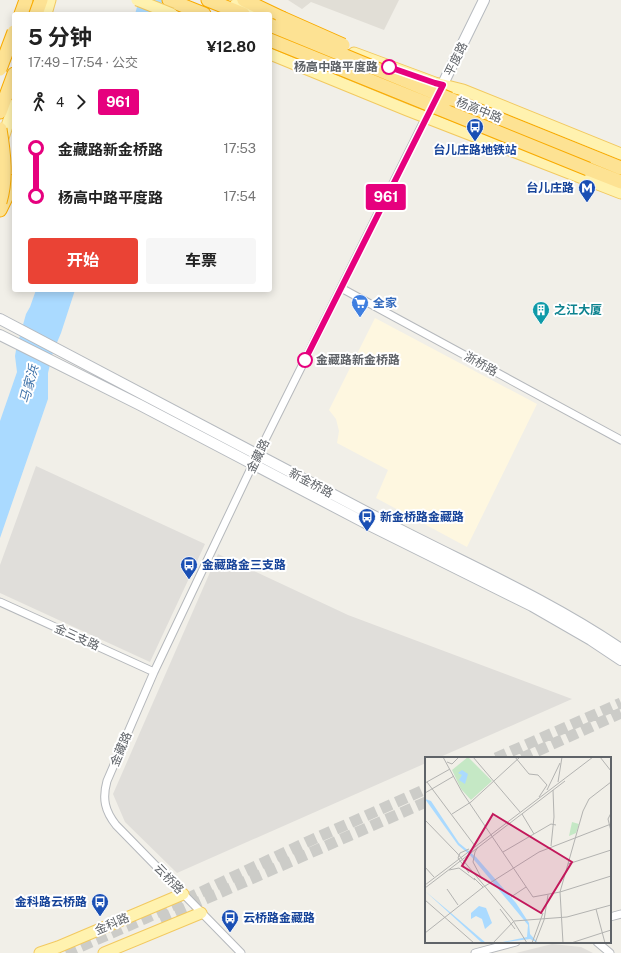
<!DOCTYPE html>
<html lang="zh">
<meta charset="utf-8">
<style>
body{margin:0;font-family:"Public Sans","Noto Sans SC",sans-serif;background:#f6f6f6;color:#222;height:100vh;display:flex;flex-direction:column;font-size:15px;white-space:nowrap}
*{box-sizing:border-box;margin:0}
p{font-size:13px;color:#767676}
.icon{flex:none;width:22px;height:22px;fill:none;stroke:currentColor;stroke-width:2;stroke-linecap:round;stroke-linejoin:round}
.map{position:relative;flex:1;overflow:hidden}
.details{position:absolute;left:12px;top:12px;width:260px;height:280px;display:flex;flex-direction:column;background:#fff;border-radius:4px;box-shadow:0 2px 10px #0003}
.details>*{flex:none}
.badge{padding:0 8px;border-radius:3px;font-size:14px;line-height:26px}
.map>.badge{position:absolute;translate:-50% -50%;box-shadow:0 0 0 2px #fff}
.legs{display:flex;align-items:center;gap:6px;height:44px;padding:0 16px;font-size:13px}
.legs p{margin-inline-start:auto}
.overview{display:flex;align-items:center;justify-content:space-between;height:68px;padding:0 16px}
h1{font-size:22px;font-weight:700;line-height:30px}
.action{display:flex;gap:8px;margin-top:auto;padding:8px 16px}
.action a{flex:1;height:46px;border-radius:4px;background:#ea4335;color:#fff;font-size:16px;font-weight:700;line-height:46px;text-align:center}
.action a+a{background:#f6f6f6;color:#222}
ul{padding:0 16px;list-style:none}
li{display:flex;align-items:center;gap:14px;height:48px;font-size:15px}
li i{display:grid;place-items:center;width:6px;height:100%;margin:0 5px;background:currentColor}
li i::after{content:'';width:10px;height:10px;margin:-5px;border:3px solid;border-radius:50%;background:#fff}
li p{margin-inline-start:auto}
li:first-child i{background:linear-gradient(#0000 50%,currentColor 0)}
li:last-child i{background:linear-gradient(currentColor 50%,#0000 0)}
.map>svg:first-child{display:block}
.commercial{fill:#fef7e0}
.industrial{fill:#e0deda}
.education{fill:#e1ded6}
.water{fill:#aadaff}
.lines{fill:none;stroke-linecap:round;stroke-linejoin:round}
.primary-tunnel{stroke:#ccccc8;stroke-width:11;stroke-dasharray:11 5.5;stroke-linecap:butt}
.street-casing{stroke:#b5b8bc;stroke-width:9}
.secondary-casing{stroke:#b6babf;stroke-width:12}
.primary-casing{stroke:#f2c960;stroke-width:13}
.highway-casing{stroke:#f9ab00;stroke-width:15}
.street{stroke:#fff;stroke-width:7}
.secondary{stroke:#fff;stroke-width:10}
.primary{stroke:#fff2af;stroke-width:11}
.highway{stroke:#fde293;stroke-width:13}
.primary-bridge-casing{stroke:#f2c960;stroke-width:13;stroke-linecap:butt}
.highway-bridge-casing{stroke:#f9ab00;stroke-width:15;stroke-linecap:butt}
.primary-bridge{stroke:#fff2af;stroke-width:11}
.highway-bridge{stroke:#fde293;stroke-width:13}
.line-1-casing{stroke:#fff;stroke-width:9}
.line-1{stroke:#e6007e;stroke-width:6}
.stop-1-dot{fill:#fff;stroke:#e6007e;stroke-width:2}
.labels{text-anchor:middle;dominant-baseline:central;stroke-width:4;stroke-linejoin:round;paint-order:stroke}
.street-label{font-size:12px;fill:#5f6368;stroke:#fff}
.stop-label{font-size:12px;font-weight:bold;fill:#5f6368;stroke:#fff;text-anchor:end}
.transit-label{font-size:12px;font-weight:bold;fill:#164399;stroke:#fff;text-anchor:start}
.shop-label{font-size:12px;font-weight:bold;fill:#366cbe;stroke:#fff;text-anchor:start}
.culture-label{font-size:12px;font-weight:bold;fill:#0d838f;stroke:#fff;text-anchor:start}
.water-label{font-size:13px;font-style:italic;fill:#4174aa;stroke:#fff}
.inset-road{fill:none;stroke:#b3b3b1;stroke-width:1}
.view{fill:#c2185b;fill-opacity:0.15;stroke:#c2185b;stroke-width:2}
.inset-edge{fill:none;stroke:#5f6368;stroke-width:2}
</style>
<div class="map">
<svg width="621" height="953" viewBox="0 0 621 953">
<rect width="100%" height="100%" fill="#f1efe8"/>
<!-- commercial -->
<path class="commercial" d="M 375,318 L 537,404 L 467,547 L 376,498 L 388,470 L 337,443 L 339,431 L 336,419 L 329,410 Z"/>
<!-- industrial -->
<path class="industrial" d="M 36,466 L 205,544 L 150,662 L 0,593 L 0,565 Z
M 218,554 L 348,615 L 572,699 L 438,758 L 426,758 L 426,763 L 177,873 L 125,822 L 113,794 Z
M 552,944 L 581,947 L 593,953 L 516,953 Z"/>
<!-- education -->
<path class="education" d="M 288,0 L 399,0 L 384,30 L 311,2 L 302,9 Z"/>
<!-- water -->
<path class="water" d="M 139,0 L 175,0 L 172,14 L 135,14 Z
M 36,290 L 75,290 L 61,333 L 53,352 L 48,373 L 48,399 L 0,538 L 0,421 L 17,372 L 15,356 L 16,350 L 26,314 L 30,307 Z"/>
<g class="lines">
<!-- primary-tunnel -->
<path class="primary-tunnel" d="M 496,758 L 621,703
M 522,758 L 621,713
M 160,919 L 426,802
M 66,953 L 144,919 L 307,842 L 426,789"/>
<defs>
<path id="street" d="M 341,288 L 621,440
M 0,602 L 154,672
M 610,917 L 621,914
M 597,942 L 610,953
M 241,953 L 116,825 C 105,811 102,799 107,781 L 154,672 L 253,464 L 426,117
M 475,953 L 516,942"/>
<path id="secondary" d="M 439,92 L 484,0
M 0,319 C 131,387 261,456 391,525 C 468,565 549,600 621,649
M 0,335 L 140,405 L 373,527 L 532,606 L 591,640 L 621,660"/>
<path id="primary" d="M 235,5 L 257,14
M 46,14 L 50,0
M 354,53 L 435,83 L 463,90 L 621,154
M 270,54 L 407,110 L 621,193
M 2,141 L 14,105
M 40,953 L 58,947 L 183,894
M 104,953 L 201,913"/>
<path id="highway" d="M 169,0 L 204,14
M 208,0 L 243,14
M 244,0 L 282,18
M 21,14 L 26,0
M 36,14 L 41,0
M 450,99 L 621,168
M 0,112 L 14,74
M 588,169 L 621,182
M 0,210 L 14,181"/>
</defs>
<!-- street casing -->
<use href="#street" class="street-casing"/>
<!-- secondary casing -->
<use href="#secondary" class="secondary-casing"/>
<!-- primary casing -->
<use href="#primary" class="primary-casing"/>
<!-- highway casing -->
<use href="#highway" class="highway-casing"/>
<!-- street -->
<use href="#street" class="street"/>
<!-- secondary -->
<use href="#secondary" class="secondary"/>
<!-- primary -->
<use href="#primary" class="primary"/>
<!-- highway -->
<use href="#highway" class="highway"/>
<defs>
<path id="primary-bridge" d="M 137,0 L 172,14"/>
<path id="highway-bridge" d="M 282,18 L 343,45
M 270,25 L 450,99
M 270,40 L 588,169
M 0,69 L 14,32
M 0,129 C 4,153 7,179 0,202"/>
</defs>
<!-- primary-bridge casing -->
<use href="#primary-bridge" class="primary-bridge-casing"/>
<!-- highway-bridge casing -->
<use href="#highway-bridge" class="highway-bridge-casing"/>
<!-- primary-bridge -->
<use href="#primary-bridge" class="primary-bridge"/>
<!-- highway-bridge -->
<use href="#highway-bridge" class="highway-bridge"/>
</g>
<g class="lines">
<defs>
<path id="line-1" d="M 305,360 L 443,85 L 435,83 L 389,67"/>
</defs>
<!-- line-1 casing -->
<use href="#line-1" class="line-1-casing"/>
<!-- line-1 -->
<use href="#line-1" class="line-1"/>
</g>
<!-- icons -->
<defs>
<symbol id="bus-pin" viewBox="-11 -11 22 30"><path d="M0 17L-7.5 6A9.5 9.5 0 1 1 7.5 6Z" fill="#1a4fb4" stroke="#fff"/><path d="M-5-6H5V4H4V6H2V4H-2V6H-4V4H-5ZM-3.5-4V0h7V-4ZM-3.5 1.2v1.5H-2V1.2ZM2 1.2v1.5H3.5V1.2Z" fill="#fff"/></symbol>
<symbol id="metro-pin" viewBox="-11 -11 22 30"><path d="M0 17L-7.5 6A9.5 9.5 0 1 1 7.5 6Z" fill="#1a4fb4" stroke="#fff"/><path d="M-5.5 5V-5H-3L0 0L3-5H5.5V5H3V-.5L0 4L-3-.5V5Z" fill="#fff"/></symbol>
<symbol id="supermarket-pin" viewBox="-11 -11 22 30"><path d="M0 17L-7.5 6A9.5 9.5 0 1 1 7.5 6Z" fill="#3f7fe0" stroke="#fff"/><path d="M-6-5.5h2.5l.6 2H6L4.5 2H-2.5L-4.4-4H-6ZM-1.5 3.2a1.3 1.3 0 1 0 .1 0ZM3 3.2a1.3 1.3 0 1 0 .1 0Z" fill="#fff"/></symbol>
<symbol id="building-pin" viewBox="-11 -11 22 30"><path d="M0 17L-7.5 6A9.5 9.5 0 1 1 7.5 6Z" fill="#0f9aa8" stroke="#fff"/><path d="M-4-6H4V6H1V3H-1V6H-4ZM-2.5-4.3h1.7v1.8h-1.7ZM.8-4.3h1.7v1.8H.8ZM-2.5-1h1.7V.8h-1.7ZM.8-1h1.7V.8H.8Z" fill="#fff"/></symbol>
</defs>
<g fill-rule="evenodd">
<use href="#bus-pin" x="465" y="117" width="20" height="27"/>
<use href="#metro-pin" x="577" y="178" width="20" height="27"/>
<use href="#supermarket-pin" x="350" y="293" width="20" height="27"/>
<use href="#building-pin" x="531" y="300" width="20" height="27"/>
<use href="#bus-pin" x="357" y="507" width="20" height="27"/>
<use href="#bus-pin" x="179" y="555" width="20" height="27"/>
<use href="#bus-pin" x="90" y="892" width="20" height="27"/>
<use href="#bus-pin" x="220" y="908" width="20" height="27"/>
</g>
<!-- markers -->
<g class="stop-1-dot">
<circle cx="389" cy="67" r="7"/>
<circle cx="305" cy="360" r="7"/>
</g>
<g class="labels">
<!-- street labels -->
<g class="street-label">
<text transform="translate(456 59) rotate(-64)">平度路</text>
<text transform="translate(479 110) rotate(22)">杨高中路</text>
<text transform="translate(481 364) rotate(29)">浙桥路</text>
<text transform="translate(258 456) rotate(-64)">金藏路</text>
<text transform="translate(311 483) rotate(28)">新金桥路</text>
<text transform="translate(77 637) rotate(24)">金三支路</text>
<text transform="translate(121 749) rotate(-67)">金藏路</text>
<text transform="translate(169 879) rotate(46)">云桥路</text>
<text transform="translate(112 924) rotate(-23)">金科路</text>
</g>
<!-- stop labels -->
<g class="stop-label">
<text x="378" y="67">杨高中路平度路</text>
<text x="316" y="360" text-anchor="start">金藏路新金桥路</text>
</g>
<!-- transit labels -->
<g class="transit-label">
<text x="475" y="150" text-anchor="middle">台儿庄路地铁站</text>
<text x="574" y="188" text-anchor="end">台儿庄路</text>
<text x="380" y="517">新金桥路金藏路</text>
<text x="202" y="565">金藏路金三支路</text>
<text x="87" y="902" text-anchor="end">金科路云桥路</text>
<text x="243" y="918">云桥路金藏路</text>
</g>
<!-- shop labels -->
<g class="shop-label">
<text x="373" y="303">全家</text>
</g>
<!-- culture labels -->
<g class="culture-label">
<text x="554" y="310">之江大厦</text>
</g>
<!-- water labels -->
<g class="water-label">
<text transform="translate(29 384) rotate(-75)">马家浜</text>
</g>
</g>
<!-- overview -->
<g transform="translate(425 757)">
<rect width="186" height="186" fill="#f1efe8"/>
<path d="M 43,0 L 67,24 L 46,43 L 36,32 L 27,13 Z" fill="#c5e8c5"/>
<path d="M 147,65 L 154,67 L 151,76 L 144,79 Z" fill="#c5e8c5"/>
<path d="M 37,13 L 43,17 L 40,27 L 34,23 L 37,18 L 33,16 ZM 0,42 L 6,44 L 34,86 L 51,100 L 91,146 L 104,166 L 105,177 L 113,186 L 105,182 L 73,186 L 102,180 L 103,168 L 45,98 L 33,88 ZM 0,134 L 26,156 L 61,186 L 56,185 ZM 54,149 L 61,151 L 67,166 L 60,172 L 57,162 L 51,159 L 46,162 L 46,156 Z" fill="#aadaff"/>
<path class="inset-road" d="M 18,0 L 37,35 L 108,140 L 135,135 L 186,119M 48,0 L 95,55M 90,0 L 104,17 L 113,18 L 122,28M 175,0 L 186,14M 22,5 L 27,7 L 34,0M 2,25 L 50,89M 133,25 L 137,0M 0,26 L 25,12M 122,33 L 135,6M 0,36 L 29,19M 114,40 L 122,28M 186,56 L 183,62 L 186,74M 27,57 L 46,45 L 95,0M 97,57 L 109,77M 0,63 L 32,96 L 87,162 L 102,186M 126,89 L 129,60 L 128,33M 53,90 L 50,95 L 48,105 L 57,122M 44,92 L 35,96 L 33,101 L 44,116M 78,95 L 126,67 L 131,68M 143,107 L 186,93M 0,110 L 9,120M 24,113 L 34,111 L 50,123M 49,121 L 58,130M 0,128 L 168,0M 0,131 L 140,24M 22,132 L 33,148M 86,140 L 101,130M 0,143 L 49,186M 75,152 L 90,172M 171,152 L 180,186M 0,176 L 57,131 L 114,95 L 186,67M 68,186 L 89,164 L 142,160 L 186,148M 107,186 L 118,156M 110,186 L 119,163 L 123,138M 138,186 L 135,135 L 158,54 L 164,42 L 186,25M 146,186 L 186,173"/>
<path class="view" d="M 68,57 L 147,105 L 116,156 L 37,109 Z"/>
<rect width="186" height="186" class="inset-edge"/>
</g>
</svg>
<b class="badge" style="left:386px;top:197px;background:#e6007e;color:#fff">961</b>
<section class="details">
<div class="overview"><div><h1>5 分钟</h1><p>17:49 – 17:54 · 公交</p></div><b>¥12.80</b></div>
<div class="legs"><svg class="icon" aria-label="walk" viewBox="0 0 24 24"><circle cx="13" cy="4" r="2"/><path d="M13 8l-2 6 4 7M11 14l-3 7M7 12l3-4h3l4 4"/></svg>4<svg class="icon" aria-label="forward" viewBox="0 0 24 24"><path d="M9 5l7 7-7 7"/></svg><b class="badge" style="background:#e6007e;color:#fff">961</b></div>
<ul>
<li><i style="color:#e6007e"></i><b>金藏路新金桥路</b><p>17:53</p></li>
<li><i style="color:#e6007e"></i><b>杨高中路平度路</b><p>17:54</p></li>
</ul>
<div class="action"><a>开始</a><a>车票</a></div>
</section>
</div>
